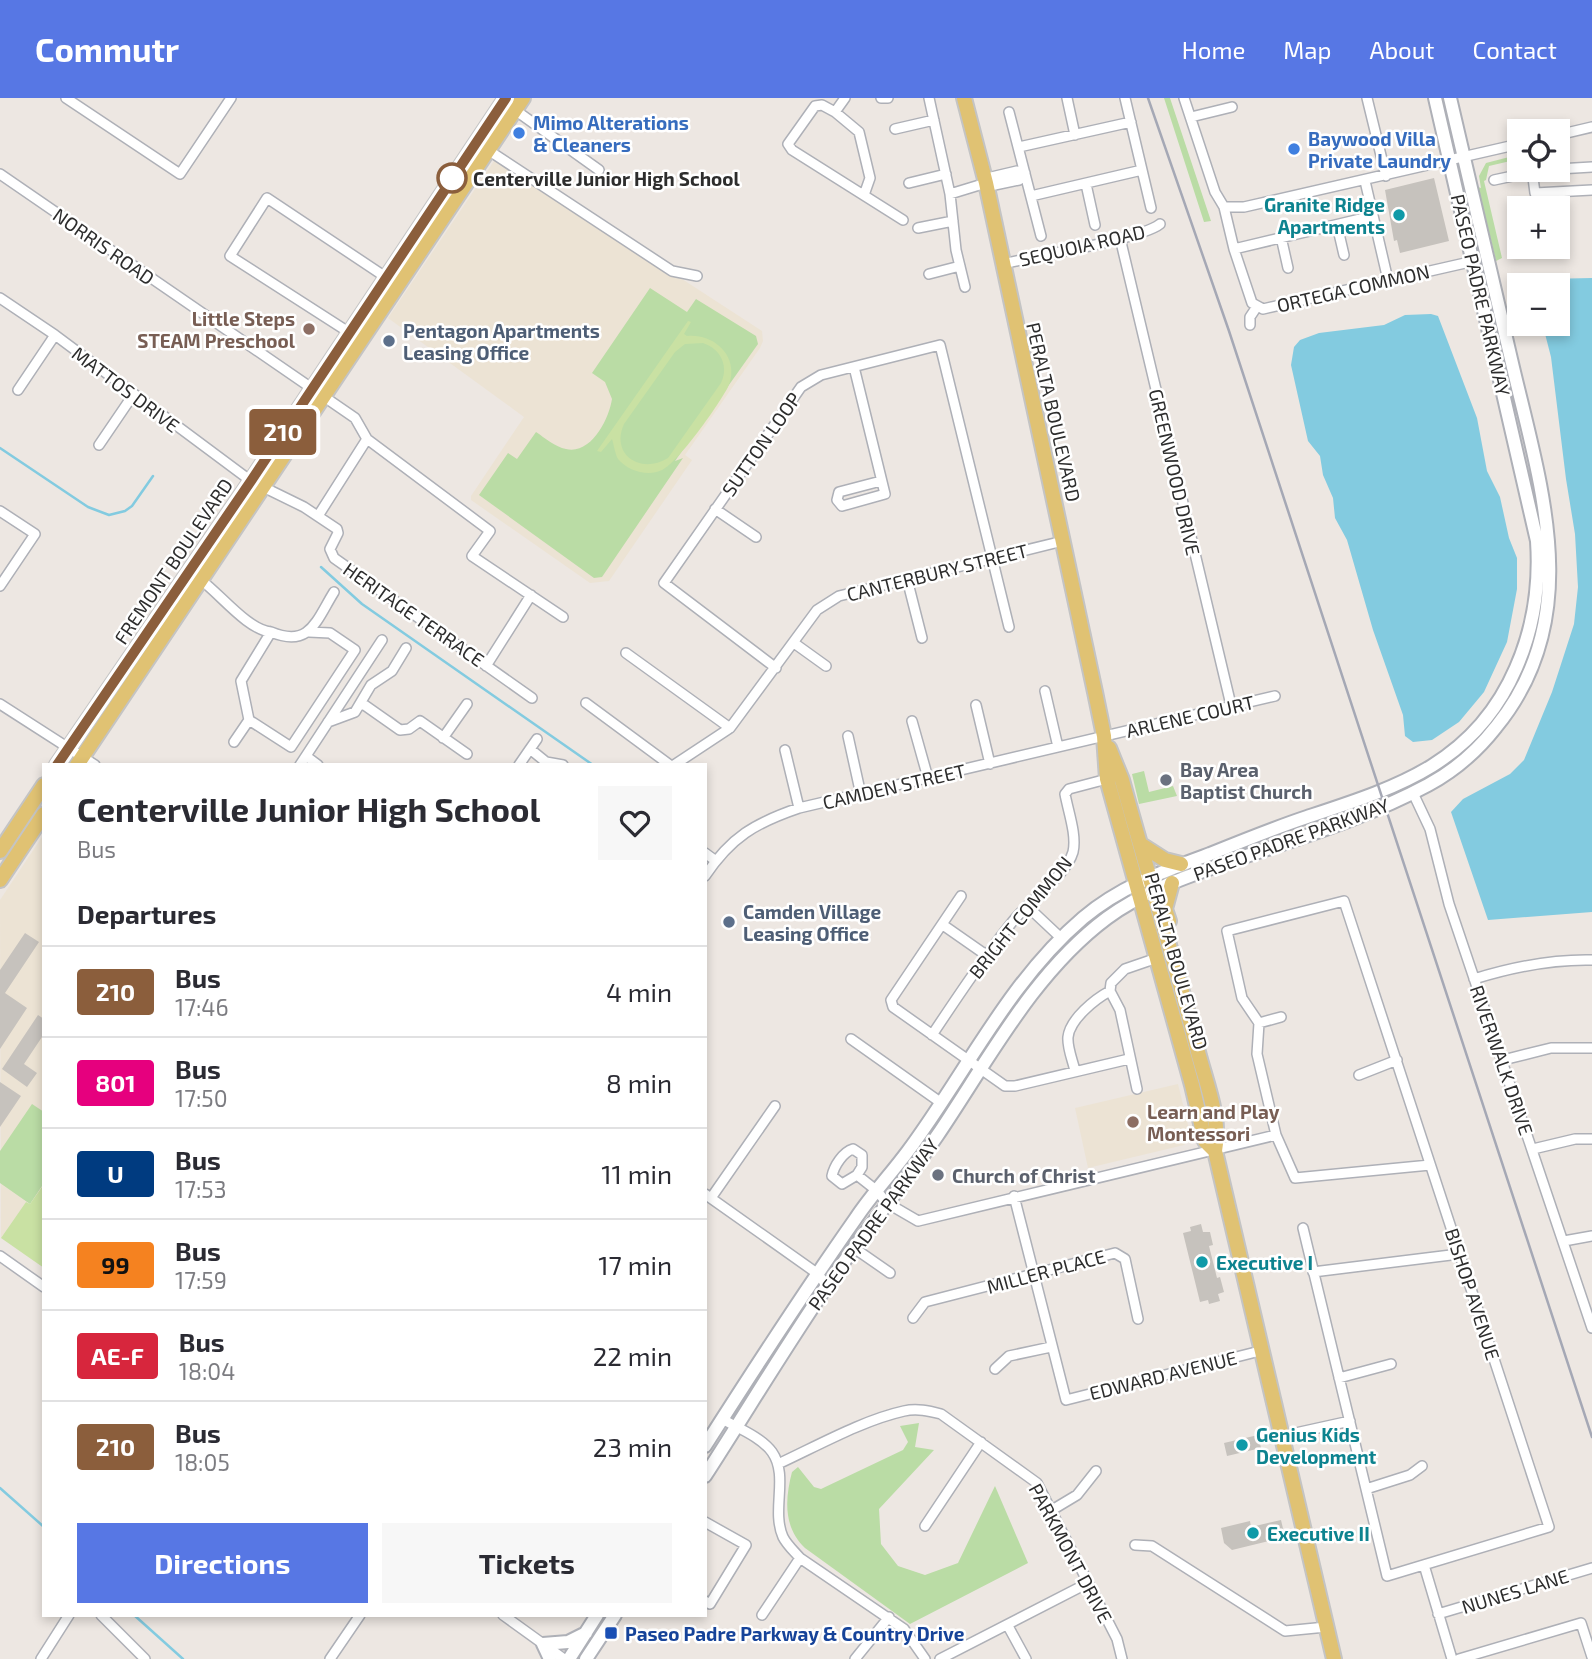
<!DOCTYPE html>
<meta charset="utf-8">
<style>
body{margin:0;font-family:"Exo 2",sans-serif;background:#f7f7f7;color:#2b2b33;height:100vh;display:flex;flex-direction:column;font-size:26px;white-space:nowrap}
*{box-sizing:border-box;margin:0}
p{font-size:23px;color:#7c7c81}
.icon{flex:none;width:38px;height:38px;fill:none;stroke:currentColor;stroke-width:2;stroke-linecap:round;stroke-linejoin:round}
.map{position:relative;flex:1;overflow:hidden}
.panel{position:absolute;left:42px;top:665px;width:665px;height:854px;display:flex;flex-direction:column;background:#fff;border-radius:0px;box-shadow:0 4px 10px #0003}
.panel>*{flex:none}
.badge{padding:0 14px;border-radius:5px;font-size:24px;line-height:46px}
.fabs{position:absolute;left:1507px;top:21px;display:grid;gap:14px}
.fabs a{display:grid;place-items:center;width:63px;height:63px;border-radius:0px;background:#fff;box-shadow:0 4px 10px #0003;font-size:35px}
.map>.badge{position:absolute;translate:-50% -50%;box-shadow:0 0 0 4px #fff}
h2{padding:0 35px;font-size:26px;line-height:63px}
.round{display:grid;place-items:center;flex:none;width:74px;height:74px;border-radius:0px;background:#f7f7f7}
.summary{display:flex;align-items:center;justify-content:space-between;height:119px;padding:0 35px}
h1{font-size:33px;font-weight:700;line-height:52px}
.primary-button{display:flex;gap:14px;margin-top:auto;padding:14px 35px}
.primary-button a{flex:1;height:80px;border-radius:0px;background:#5777e4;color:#fff;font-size:28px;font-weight:700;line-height:80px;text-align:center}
.primary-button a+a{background:#f7f7f7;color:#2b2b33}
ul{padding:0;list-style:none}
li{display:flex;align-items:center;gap:21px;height:91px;padding:0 35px;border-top:2px solid #e1e1e2}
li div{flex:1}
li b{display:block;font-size:26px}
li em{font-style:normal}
li .badge{min-width:77px;font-weight:700;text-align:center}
header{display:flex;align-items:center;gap:42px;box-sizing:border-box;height:98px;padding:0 35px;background:#5777e4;color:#fff}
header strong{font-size:33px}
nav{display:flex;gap:38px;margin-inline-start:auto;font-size:24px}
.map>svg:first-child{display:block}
.education{fill:#ece3d4}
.green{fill:#badca5}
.pitch{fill:#c9e1a3;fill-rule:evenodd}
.water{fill:#83cbe0}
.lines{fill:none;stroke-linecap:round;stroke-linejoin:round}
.stream{stroke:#83cbe0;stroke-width:2.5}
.building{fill:#c6c2bd}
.street-casing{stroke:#aeb0b7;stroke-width:12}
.secondary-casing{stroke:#aeb0b7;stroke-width:16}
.primary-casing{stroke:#c4c4c4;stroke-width:18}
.street{stroke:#fff;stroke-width:9}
.secondary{stroke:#fff;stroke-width:12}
.primary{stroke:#e0c273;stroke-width:14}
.rail{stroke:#a5a8b5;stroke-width:2.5}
.line-casing{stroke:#fff;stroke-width:16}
.line{stroke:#8b5e3c;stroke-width:10}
.shop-dot{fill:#3f7fe0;stroke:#fff;stroke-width:2.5}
.stop-dot{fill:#fff;stroke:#8b5e3c;stroke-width:3.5}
.culture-dot{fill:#0f9aa8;stroke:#fff;stroke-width:2.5}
.education-dot{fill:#8d6e63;stroke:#fff;stroke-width:2.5}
.service-dot{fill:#5c6f8a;stroke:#fff;stroke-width:2.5}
.worship-dot{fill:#6b7280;stroke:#fff;stroke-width:2.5}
.transit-dot{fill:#1a4fb4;stroke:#fff;stroke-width:2.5}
.labels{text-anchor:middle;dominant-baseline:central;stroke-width:5;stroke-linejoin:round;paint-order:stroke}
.shop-label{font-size:19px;font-weight:bold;fill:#366cbe;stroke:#fff;text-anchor:start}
.stop-label{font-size:19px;font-weight:bold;fill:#2d2d2d;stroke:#fff;text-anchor:start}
.culture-label{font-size:19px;font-weight:bold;fill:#0d838f;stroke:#fff;text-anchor:start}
.street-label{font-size:19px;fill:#2d2d2d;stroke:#fff}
.education-label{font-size:19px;font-weight:bold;fill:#785e54;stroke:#fff;text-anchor:end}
.service-label{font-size:19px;font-weight:bold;fill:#4e5e75;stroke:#fff;text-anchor:start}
.worship-label{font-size:19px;font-weight:bold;fill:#5b616d;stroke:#fff;text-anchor:start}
.transit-label{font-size:19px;font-weight:bold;fill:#164399;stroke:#fff;text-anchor:start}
</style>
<header>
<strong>Commutr</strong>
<nav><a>Home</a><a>Map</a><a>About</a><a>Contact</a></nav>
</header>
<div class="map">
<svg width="1592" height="1561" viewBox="0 0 1592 1561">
<rect width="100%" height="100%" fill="#ede7e2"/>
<!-- education -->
<path class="education" d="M 496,60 L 762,233 L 763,243 L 760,250 L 685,357 L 692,362 L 609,483 L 590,485 L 471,402 L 471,398 L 524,319 L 388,220 Z
M 44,736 L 44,1086 L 30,1106 L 26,1104 L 1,1140 L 0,802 Z
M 1178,986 L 1191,1039 L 1188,1043 L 1184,1047 L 1088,1070 L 1075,1010 Z"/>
<!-- green -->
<path class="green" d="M 1164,0 L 1170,0 L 1211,123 L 1204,124 Z
M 1517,57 L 1519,61 L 1489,68 L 1486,82 L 1484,83 L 1502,160 L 1496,163 L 1478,89 L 1481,90 L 1479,78 L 1486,65 Z
M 650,190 L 687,214 L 696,201 L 756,238 L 758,246 L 675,363 L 683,360 L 602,479 L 594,480 L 479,397 L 508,355 L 517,361 L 536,334 C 545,340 555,349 566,351 C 591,357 609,321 612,301 L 605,284 L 592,275 Z
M 1144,673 L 1149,694 L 1173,688 L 1177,698 L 1139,706 L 1132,676 Z
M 32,1006 L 44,1014 L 44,1085 L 30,1106 L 0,1085 L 0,1053 Z
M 919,1325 L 915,1349 L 934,1352 L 879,1411 L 881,1446 L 898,1468 L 925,1477 L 958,1465 L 995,1388 L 1028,1465 L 910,1526 L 805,1450 C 783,1429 785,1401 792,1374 L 798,1369 L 814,1389 L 821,1391 L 903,1352 L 908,1344 L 900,1328 Z"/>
<!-- pitch -->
<path class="pitch" d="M 688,223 L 691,224 L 684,236 L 687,238 C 714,235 741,259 728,289 C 720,305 678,365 662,372 C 648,379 628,373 618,361 C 615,356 614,347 612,341 L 601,354 L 597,353 ZM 703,245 C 721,251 729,268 721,285 L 668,360 C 641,377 610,357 624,326 L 675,254 L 685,246 Z
M 44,1086 L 44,1170 L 1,1140 L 26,1104 L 30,1106 Z"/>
<!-- water -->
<path class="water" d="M 1592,180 L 1592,814 L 1488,822 L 1451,714 L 1463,701 L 1510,676 L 1524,662 L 1552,594 L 1574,526 L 1578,489 L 1575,436 L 1566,381 L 1551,259 L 1543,228 L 1558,226 L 1558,187 L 1540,187 L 1546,181 Z
M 1431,216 L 1438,218 L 1477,320 L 1487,373 L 1500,399 L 1509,440 L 1517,460 L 1517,491 L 1507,544 L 1484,594 L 1459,624 L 1432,642 L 1413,644 L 1405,638 L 1403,617 L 1373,532 L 1347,442 L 1335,420 L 1333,400 L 1323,377 L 1320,358 L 1308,343 L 1291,267 L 1294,249 L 1300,242 L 1319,235 L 1384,227 L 1405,217 Z"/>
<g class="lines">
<!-- stream -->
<path class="stream" d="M 0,350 L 88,409 L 109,417 L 125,413 L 132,408 L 153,378
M 321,469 L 362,506 L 593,667
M 0,1390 L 44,1429
M 134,1517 L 183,1561"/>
</g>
<!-- building -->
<path class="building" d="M 1434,80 L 1449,143 L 1400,155 L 1397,142 L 1394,143 L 1385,92 Z
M 25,835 L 39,844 L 5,895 L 27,910 L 0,951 L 0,872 Z
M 38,917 L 44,921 L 44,936 L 24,966 L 37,975 L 27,989 L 2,971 Z
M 0,984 L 21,998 L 0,1029 Z
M 1201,1126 L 1203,1134 L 1210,1134 L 1213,1147 L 1209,1148 L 1217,1180 L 1220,1179 L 1224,1194 L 1218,1196 L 1220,1203 L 1209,1206 L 1208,1202 L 1200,1204 L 1183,1135 L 1191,1133 L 1190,1129 Z
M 1258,1337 L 1261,1350 L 1227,1358 L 1224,1345 Z
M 1281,1422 L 1285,1439 L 1232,1452 L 1224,1445 L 1221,1430 L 1250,1423 L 1251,1429 Z"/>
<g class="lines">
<defs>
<path id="street" d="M 66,0 L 180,76 L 231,0
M 881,0 L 888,0
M 929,0 L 950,96 L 956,152 L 965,189
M 1067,0 L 1075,37
M 1125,0 L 1151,110
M 1184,0 L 1215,94 L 1224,109 L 1234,151 L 1252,205 L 1263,211 L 1474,163
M 1367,0 L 1386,78
M 515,12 L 599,72
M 835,14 L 845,0
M 1009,14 L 1041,138
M 1191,19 L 1232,9
M 895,31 L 934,22
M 1558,37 L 1592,29
M 1019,49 L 1131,24
M 488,52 L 672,173 L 697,178
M 1558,71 L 1592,69
M 1532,72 L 1535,95 L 1592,92
M 0,76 L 355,320 L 367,341 L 490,433 L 472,458 L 563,519
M 983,81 L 1017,73 L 1025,75
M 1494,82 L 1540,72
M 1365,83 L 1388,182
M 909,85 L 946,76
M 1086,86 L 1095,127
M 985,89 L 1019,82 L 1025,75
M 950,96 L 986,85
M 864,97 L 870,80 L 859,34 L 835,14 L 822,7 L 815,8 L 788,46 L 792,52 L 903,122
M 1031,98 L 1142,72
M 1224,109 L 1244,109 L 1519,46
M 1337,127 L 1344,157
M 918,130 L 953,123
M 1281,139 L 1288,170
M 1120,140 L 1231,607
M 1234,151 L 1373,118
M 1002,166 C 1032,159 1142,141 1160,126
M 929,176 L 960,168
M 0,200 L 55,237 L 251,383 L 304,409 L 337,431 L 338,435 L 330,451 L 334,460 L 532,600
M 1250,227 L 1250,219 L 1256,210
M 350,235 L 230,158 L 267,100 L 387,180
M 854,269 L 885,396 L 842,408 L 837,402 L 839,394 L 881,383
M 18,292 L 55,237
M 99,347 L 133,297
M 715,411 L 756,439
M 0,413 L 35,436 L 0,488
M 318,418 L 367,341
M 907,481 L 922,540
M 201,482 C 221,497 248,532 271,534
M 309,534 L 330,535 L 355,552 L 291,649 L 249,622 L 241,583 L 271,534 C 310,550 316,523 334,494
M 794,545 L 826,568
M 626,555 L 730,630
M 486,568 L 531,497
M 776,570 L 664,485 L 801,289 L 821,277 L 940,247 L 1009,529
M 1045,593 L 1058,649
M 586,605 L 670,667
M 0,606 L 95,667
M 976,607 L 990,666
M 359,608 L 363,606 L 400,632 L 409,631 L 420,623 L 467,656
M 912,623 L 928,680
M 328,624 L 355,614 L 371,587 L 392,573 L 406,550
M 848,638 L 861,697
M 443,640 L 467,606
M 234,644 L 249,622
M 530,651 L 537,641
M 785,652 L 799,710
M 306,658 L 318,667
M 300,667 L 382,542
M 519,667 L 530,651 L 546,664 L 563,667
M 674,667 L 730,630 L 817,512 L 839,498 L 1063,443
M 1413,695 L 1430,731 L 1449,806 L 1592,1230
M 705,755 L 716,763
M 705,778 C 731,739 755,725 799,710 L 1275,598
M 961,798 L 891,902 L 893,909 L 1005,988 L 1015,988 L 1129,961
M 1027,808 L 1061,840
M 943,827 L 986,857
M 1474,881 C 1513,869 1552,861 1592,862
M 1110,893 L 1120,912 L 1137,991
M 1110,893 L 1111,885 L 1125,871 L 1157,860
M 1259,925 L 1281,919
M 932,937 C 958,898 984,859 1013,823 C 1029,803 1066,778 1073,754 C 1077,737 1068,713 1065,696 L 1069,691 L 1107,681
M 851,941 L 940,1004
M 1503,962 L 1551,950 L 1592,950
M 1075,973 C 1073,963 1067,950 1068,939 C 1070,921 1095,901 1110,893
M 1359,977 L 1397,962
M 1533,1051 L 1575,1041 L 1592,1041
M 857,1077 L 842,1086 L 832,1078 C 834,1068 843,1054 853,1051 L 862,1057 L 862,1069 L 857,1077 L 876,1092 L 887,1105 L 918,1123 L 1276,1037
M 705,1096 L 818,1176 L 827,1188
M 1014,1098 L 1066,1302 L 1260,1253
M 711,1100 L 775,1008
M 1303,1130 L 1387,1478 L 1549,1429 L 1344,803 L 1227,833 L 1242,900 L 1259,925 L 1257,956 L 1276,1037 L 1295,1080 L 1430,1067
M 1564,1143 L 1592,1138
M 854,1150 L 890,1175
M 0,1158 L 44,1189
M 1313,1174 L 1459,1156
M 913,1220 L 925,1204 L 1115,1155 L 1125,1161 L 1138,1221
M 995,1271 L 1009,1258 L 1051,1249
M 1339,1280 L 1391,1266
M 722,1321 C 738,1330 761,1339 772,1354 C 789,1378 771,1412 783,1439 C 787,1447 794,1453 800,1460 L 904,1531 L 925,1561
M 1282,1338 L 1350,1323
M 778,1366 C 817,1348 863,1322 904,1313 C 917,1310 929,1313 941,1316 L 1037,1385 L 1117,1541 L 1122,1561
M 1366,1391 L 1410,1377 L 1422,1368
M 1052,1412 L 1077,1397 L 1096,1373
M 705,1424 L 746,1447 L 710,1506 L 705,1503
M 925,1428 L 981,1344
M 1135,1447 L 1152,1448 L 1285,1533 L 1326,1529
M 1424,1467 L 1452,1561
M 1438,1516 L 1592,1470
M 101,1517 L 145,1561
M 503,1517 L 564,1561
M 762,1517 L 800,1460
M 1008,1528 L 1026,1561
M 41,1561 L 69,1517
M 330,1561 L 360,1517
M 855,1561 L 889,1519
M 940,1561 L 1088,1485
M 1459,1561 L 1581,1525 L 1592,1559"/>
<path id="secondary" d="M 705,1348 C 754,1271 804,1194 856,1120 C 872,1096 891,1076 908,1053 C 966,975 1008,884 1083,820 C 1121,788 1164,773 1210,756 C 1242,743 1274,730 1307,719 C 1398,689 1475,665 1516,570 C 1534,529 1540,487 1537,443 L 1435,0
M 705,1378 C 747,1313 787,1246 831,1182 C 865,1133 903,1087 937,1038 C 988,963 1033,875 1107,820 C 1141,795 1180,781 1220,767 C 1289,743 1363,722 1428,687 C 1454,673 1478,652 1496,629 C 1587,518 1540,386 1511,261 C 1491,174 1470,87 1450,0
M 550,1561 L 543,1546 L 568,1544 L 586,1535
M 569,1561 L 597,1517
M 586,1561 L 615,1517"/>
<path id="primary" d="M 964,0 L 986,85 L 1095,594 L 1104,638 L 1107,681 L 1192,987 L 1205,1043 L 1215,1053
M 1109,650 L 1122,682 C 1147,773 1175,863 1198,954 C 1206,985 1221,1021 1215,1053 L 1334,1561
M 57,667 L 251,383 L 506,0
M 77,667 L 523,0
M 1140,746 L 1165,762 L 1181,766
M 0,753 L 44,687
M 0,782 L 44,716
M 1169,823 L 1165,811 L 1172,785"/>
</defs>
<!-- street casing -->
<use href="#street" class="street-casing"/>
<!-- secondary casing -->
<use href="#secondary" class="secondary-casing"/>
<!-- primary casing -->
<use href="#primary" class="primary-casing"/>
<!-- street -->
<use href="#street" class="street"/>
<!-- secondary -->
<use href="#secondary" class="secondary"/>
<!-- primary -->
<use href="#primary" class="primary"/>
<!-- rail -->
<path class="rail" d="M 1148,0 L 1229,233 L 1592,1339"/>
</g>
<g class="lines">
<defs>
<path id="line" d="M 57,667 L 251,383 L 506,0"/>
</defs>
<!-- line casing -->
<use href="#line" class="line-casing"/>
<!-- line -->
<use href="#line" class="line"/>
</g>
<!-- markers -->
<g class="shop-dot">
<circle cx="519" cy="35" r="7"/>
<circle cx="1294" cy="51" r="7"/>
</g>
<circle class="stop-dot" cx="452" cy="80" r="14"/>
<g class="culture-dot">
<circle cx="1399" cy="117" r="7"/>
<circle cx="1202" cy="1164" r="7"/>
<circle cx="1242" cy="1347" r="7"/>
<circle cx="1253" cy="1435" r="7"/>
</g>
<g class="education-dot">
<circle cx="309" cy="231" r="7"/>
<circle cx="1133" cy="1024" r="7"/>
</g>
<g class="service-dot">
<circle cx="389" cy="243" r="7"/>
<circle cx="729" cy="824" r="7"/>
</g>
<g class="worship-dot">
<circle cx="1166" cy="682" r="7"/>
<circle cx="938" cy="1077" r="7"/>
</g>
<rect class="transit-dot" x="604" y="1528" width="14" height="14" rx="3.5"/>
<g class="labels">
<!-- shop labels -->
<g class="shop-label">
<text x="533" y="24">Mimo Alterations<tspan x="533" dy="22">&amp; Cleaners</tspan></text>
<text x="1308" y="40">Baywood Villa<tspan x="1308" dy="22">Private Laundry</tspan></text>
</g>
<!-- stop labels -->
<g class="stop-label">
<text x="473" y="80">Centerville Junior High School</text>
</g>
<!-- culture labels -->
<g class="culture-label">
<text x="1385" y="106" text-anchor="end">Granite Ridge<tspan x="1385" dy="22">Apartments</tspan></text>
<text x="1216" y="1164">Executive I</text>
<text x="1256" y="1336">Genius Kids<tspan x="1256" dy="22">Development</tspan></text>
<text x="1267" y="1435">Executive II</text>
</g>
<!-- street labels -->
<g class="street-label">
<text transform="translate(1082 147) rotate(-13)">SEQUOIA ROAD</text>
<text transform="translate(104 148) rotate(35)">NORRIS ROAD</text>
<text transform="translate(1353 190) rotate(-13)">ORTEGA COMMON</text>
<text transform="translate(1481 197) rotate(77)">PASEO PADRE PARKWAY</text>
<text transform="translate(126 291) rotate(37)">MATTOS DRIVE</text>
<text transform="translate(1054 314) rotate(77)">PERALTA BOULEVARD</text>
<text transform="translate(761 346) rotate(-55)">SUTTON LOOP</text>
<text transform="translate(1175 374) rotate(77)">GREENWOOD DRIVE</text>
<text transform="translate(173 463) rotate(-56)">FREMONT BOULEVARD</text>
<text transform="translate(937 474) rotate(-14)">CANTERBURY STREET</text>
<text transform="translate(414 516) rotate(35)">HERITAGE TERRACE</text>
<text transform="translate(1190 618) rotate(-13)">ARLENE COURT</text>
<text transform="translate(894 688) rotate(-13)">CAMDEN STREET</text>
<text transform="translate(1291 741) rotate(-20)">PASEO PADRE PARKWAY</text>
<text transform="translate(1020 819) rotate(-51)">BRIGHT COMMON</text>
<text transform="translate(1177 863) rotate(74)">PERALTA BOULEVARD</text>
<text transform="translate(1502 962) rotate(71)">RIVERWALK DRIVE</text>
<text transform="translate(873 1126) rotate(-54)">PASEO PADRE PARKWAY</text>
<text transform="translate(1046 1173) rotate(-15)">MILLER PLACE</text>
<text transform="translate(1473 1196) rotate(72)">BISHOP AVENUE</text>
<text transform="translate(1163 1277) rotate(-14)">EDWARD AVENUE</text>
<text transform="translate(1071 1455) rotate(62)">PARKMONT DRIVE</text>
<text transform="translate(1515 1493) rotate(-17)">NUNES LANE</text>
</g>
<!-- education labels -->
<g class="education-label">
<text x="295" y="220">Little Steps<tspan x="295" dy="22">STEAM Preschool</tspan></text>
<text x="1147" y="1013" text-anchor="start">Learn and Play<tspan x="1147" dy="22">Montessori</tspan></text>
</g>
<!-- service labels -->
<g class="service-label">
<text x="403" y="232">Pentagon Apartments<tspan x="403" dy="22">Leasing Office</tspan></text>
<text x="743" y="813">Camden Village<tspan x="743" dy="22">Leasing Office</tspan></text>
</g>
<!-- worship labels -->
<g class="worship-label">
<text x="1180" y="671">Bay Area<tspan x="1180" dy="22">Baptist Church</tspan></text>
<text x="952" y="1077">Church of Christ</text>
</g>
<!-- transit labels -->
<g class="transit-label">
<text x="625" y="1535">Paseo Padre Parkway &amp; Country Drive</text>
</g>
</g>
</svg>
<div class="fabs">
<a><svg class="icon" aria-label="locate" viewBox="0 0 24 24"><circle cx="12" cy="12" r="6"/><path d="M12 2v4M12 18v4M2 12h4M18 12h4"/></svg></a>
<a>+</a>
<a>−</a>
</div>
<b class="badge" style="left:283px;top:334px;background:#8b5e3c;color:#fff">210</b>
<section class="panel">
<div class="summary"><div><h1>Centerville Junior High School</h1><p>Bus</p></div><a class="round"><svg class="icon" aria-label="heart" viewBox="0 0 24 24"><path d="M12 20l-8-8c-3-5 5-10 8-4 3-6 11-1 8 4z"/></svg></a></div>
<h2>Departures</h2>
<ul>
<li><span class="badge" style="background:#8b5e3c;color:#fff">210</span><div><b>Bus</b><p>17:46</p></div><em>4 min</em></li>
<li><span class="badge" style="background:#e6007e;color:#fff">801</span><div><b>Bus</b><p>17:50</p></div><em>8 min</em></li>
<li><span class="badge" style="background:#003b80;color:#fff">U</span><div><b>Bus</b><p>17:53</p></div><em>11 min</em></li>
<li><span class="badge" style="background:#f58220;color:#111">99</span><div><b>Bus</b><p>17:59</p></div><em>17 min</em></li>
<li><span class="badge" style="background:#d7263d;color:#fff">AE-F</span><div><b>Bus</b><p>18:04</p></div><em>22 min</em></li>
<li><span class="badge" style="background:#8b5e3c;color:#fff">210</span><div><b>Bus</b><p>18:05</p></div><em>23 min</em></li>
</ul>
<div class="primary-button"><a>Directions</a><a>Tickets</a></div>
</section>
</div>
